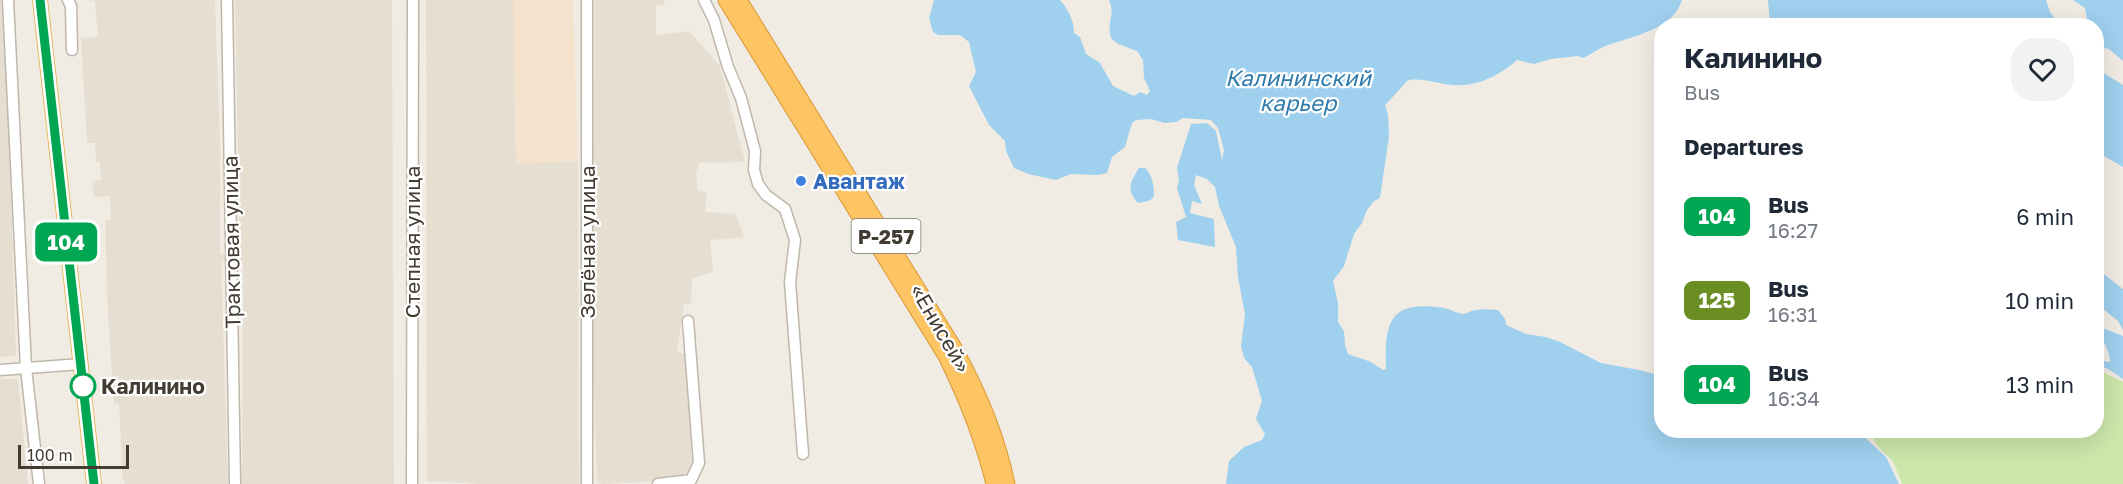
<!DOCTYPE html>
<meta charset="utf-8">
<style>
body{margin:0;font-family:"Golos Text",sans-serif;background:#f2f2f3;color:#1f2937;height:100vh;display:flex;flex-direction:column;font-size:22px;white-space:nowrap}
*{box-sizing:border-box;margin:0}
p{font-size:20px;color:#747a83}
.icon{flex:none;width:33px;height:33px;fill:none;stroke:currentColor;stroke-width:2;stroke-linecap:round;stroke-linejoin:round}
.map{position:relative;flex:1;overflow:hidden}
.side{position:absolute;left:1654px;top:18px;width:450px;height:420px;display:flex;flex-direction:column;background:#fff;border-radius:24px;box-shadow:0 6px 24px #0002}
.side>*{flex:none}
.badge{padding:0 12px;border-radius:9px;font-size:21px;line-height:39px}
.scale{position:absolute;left:18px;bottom:15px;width:111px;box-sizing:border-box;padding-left:6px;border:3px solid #433c33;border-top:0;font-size:16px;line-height:21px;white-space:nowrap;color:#433c33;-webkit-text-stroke:4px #fff;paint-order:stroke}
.map>.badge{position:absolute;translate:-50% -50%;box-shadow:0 0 0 3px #fff}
h2{padding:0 30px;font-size:22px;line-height:54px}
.round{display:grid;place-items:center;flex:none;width:63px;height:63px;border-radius:24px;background:#f2f2f3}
.headline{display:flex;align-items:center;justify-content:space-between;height:102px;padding:0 30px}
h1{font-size:28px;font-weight:700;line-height:45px}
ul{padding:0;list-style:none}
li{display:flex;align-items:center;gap:18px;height:84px;padding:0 30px}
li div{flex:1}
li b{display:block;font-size:22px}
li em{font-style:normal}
li .badge{min-width:66px;font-weight:700;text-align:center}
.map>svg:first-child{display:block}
.residential{fill:#e5ded1}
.commercial{fill:#f4e2cd}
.green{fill:#cde6ab}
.water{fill:#9fd0ee}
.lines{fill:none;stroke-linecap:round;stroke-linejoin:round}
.minor-casing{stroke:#bfb7a9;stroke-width:13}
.major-casing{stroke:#e1b661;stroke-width:16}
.highway-casing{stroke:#da9834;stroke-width:17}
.minor{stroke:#fff;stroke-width:10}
.major{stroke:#fdda90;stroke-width:14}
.highway{stroke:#fcc463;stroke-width:15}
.line-casing{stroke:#fff;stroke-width:14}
.line{stroke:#00a651;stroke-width:9}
.shop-dot{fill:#3f7fe0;stroke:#fff;stroke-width:2}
.stop-dot{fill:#fff;stroke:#00a651;stroke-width:3}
.labels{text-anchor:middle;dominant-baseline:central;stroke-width:4.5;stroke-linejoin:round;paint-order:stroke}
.shield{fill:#fff;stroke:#7b7670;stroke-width:1.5}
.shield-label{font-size:20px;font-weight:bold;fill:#433c33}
.shop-label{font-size:21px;font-weight:bold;fill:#366cbe;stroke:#fff;text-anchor:start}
.street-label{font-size:21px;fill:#433c33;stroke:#fff}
.stop-label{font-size:21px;font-weight:bold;fill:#433c33;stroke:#fff;text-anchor:start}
.water-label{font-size:22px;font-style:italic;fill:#2f7bac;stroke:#fff}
</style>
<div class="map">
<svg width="2123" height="484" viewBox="0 0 2123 484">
<rect width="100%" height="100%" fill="#f1ece3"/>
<!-- residential -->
<path class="residential" d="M 0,0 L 5,0 L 16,356 L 0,357 Z
M 86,0 L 215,0 L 220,148 L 220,255 L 225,255 L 226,261 L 221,261 L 228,484 L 125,484 L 123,480 L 119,404 L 114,403 L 108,315 L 105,220 L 111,219 L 110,196 L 94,197 L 92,181 L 101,180 L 100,162 L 96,162 L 95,143 L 87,143 L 81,38 L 98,37 L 95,1 Z
M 235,0 L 392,0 L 394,484 L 242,484 L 243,265 L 240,264 Z
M 426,0 L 513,0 L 516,163 L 578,161 L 579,484 L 481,484 L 427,481 Z
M 595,0 L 664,0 L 665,5 L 656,6 L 656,35 L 689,31 L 720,66 L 745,162 L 699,163 L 696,174 L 698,190 L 707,193 L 705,212 L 736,214 L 744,237 L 710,240 L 713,272 L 692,278 L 691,304 L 684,304 L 677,353 L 686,353 L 692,467 L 681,477 L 646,482 L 602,484 L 599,483 L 597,479 L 592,338 Z
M 0,376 L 1,379 L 18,379 L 28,484 L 0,484 Z"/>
<!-- commercial -->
<path class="commercial" d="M 513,0 L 573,0 L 578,161 L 516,163 Z"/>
<!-- green -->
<path class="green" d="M 2097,369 L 2123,382 L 2123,484 L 1902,484 L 1893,461 L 1879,448 L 1869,432 L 1866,431 L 2097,430 Z"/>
<!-- water -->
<path class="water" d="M 934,0 L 1060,0 C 1068,9 1074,20 1074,33 L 1080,37 L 1086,54 L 1100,63 L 1113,86 L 1134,96 L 1140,92 L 1147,95 L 1150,91 L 1144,78 L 1143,60 L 1137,51 L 1118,44 L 1111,38 C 1106,21 1116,16 1109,0 L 1682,0 C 1673,29 1634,36 1608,45 C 1599,48 1592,54 1583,58 L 1577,56 L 1551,59 L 1534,64 L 1517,60 C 1501,75 1476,87 1454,85 C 1443,85 1416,76 1407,81 C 1406,82 1389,102 1385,105 L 1388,115 L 1389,136 L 1380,198 L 1374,201 L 1367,210 L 1362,223 L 1354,234 L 1344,266 L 1333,281 L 1338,303 L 1338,322 L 1344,331 L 1345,345 L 1348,354 L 1371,362 L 1383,370 L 1386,369 C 1384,321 1390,300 1444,308 C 1450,309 1456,313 1462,314 C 1465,314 1471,311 1475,310 C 1483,309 1490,309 1498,310 L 1505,319 L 1506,325 L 1526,334 L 1546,337 L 1560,342 L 1601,363 L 1639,370 L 1662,376 L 1662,430 L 1858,431 L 1886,457 L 1899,484 L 1226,484 L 1229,461 L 1244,447 L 1262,440 L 1265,434 L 1256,419 L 1262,401 L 1252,367 L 1244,358 L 1241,346 L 1245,314 L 1238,277 L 1236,247 L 1219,206 L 1215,187 L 1207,179 L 1196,175 L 1194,185 L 1202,204 L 1192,201 L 1190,213 L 1214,219 L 1215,247 L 1178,240 L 1176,222 L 1186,217 L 1177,188 L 1179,180 L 1177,168 L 1191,124 L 1207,123 L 1216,131 L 1222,160 L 1224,150 L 1218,128 L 1211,120 L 1183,118 L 1176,122 L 1165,123 L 1151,119 L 1136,120 L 1132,123 L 1125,147 L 1112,157 L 1107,173 L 1097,175 L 1071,174 L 1056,180 L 1028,174 L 1014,168 L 1006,151 L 1005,141 L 989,125 L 969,86 L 976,72 L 969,42 L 960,35 L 938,35 L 933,32 L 929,18 Z
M 1768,0 L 2046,0 L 2050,12 L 2060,25 L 1770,25 Z
M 2073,0 L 2123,0 L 2123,61 L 2109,49 L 2099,47 L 2097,26 L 2088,25 L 2085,8 Z
M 2097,69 L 2123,85 L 2123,167 L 2097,152 Z
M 1139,168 L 1145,168 C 1153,176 1154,186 1154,197 L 1149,201 L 1138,203 C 1126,189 1130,183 1139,168 Z
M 2097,272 L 2105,275 L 2123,289 L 2123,330 L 2118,321 L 2097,304 Z
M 2105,329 L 2123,336 L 2123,379 L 2108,369 L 2097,365 L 2097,360 L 2110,362 C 2110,350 2102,342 2100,330 Z"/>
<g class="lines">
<defs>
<path id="minor" d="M 8,0 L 26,368 L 39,484
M 68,0 L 71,6 L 72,50
M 227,0 L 235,484
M 587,0 L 587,484
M 704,0 L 714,20 L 728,67 L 741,98 L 755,151 L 754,170 L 758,184 L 766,195 L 785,209 L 795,240 L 790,282 L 803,454
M 0,370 L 81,364
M 412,484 L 413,0
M 658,484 L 691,480 L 699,463 L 688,321"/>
<path id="major" d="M 40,0 L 94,484"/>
<path id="highway" d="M 726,0 L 946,356 C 967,399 983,438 994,484
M 739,0 L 954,348 C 978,391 997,436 1007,484"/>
</defs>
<!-- minor casing -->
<use href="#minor" class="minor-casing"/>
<!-- major casing -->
<use href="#major" class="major-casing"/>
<!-- highway casing -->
<use href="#highway" class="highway-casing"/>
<!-- minor -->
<use href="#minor" class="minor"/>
<!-- major -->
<use href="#major" class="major"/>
<!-- highway -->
<use href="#highway" class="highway"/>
</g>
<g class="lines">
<defs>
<path id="line" d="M 40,0 L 94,484"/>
</defs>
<!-- line casing -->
<use href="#line" class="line-casing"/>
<!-- line -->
<use href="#line" class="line"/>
</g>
<!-- markers -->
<circle class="shop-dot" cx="801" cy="181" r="6"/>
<circle class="stop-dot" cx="83" cy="386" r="12"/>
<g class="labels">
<!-- shield labels -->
<rect class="shield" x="851.5" y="219" width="69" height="34" rx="4.5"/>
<g class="shield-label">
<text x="886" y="236">Р-257</text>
</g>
<!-- shop labels -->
<g class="shop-label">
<text x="813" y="181">Авантаж</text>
</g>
<!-- street labels -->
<g class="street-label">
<text transform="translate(231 242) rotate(-91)">Трактовая улица</text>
<text transform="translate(412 242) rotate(-90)">Степная улица</text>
<text transform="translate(587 242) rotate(-90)">Зелёная улица</text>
<text transform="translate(941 328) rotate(60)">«Енисей»</text>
</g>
<!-- stop labels -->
<g class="stop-label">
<text x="101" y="386">Калинино</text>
</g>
<!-- water labels -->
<g class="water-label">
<text x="1298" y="77">Калининский<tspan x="1298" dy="25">карьер</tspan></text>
</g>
</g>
</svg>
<div class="scale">100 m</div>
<b class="badge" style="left:66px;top:242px;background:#00a651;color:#fff">104</b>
<section class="side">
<div class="headline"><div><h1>Калинино</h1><p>Bus</p></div><a class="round"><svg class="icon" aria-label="heart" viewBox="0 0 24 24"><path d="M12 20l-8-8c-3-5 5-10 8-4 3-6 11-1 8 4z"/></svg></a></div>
<h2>Departures</h2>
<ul>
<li><span class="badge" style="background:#00a651;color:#fff">104</span><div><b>Bus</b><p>16:27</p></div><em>6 min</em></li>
<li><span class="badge" style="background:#6b8e23;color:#fff">125</span><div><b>Bus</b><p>16:31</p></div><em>10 min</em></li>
<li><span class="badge" style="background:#00a651;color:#fff">104</span><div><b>Bus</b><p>16:34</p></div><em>13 min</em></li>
</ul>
</section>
</div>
